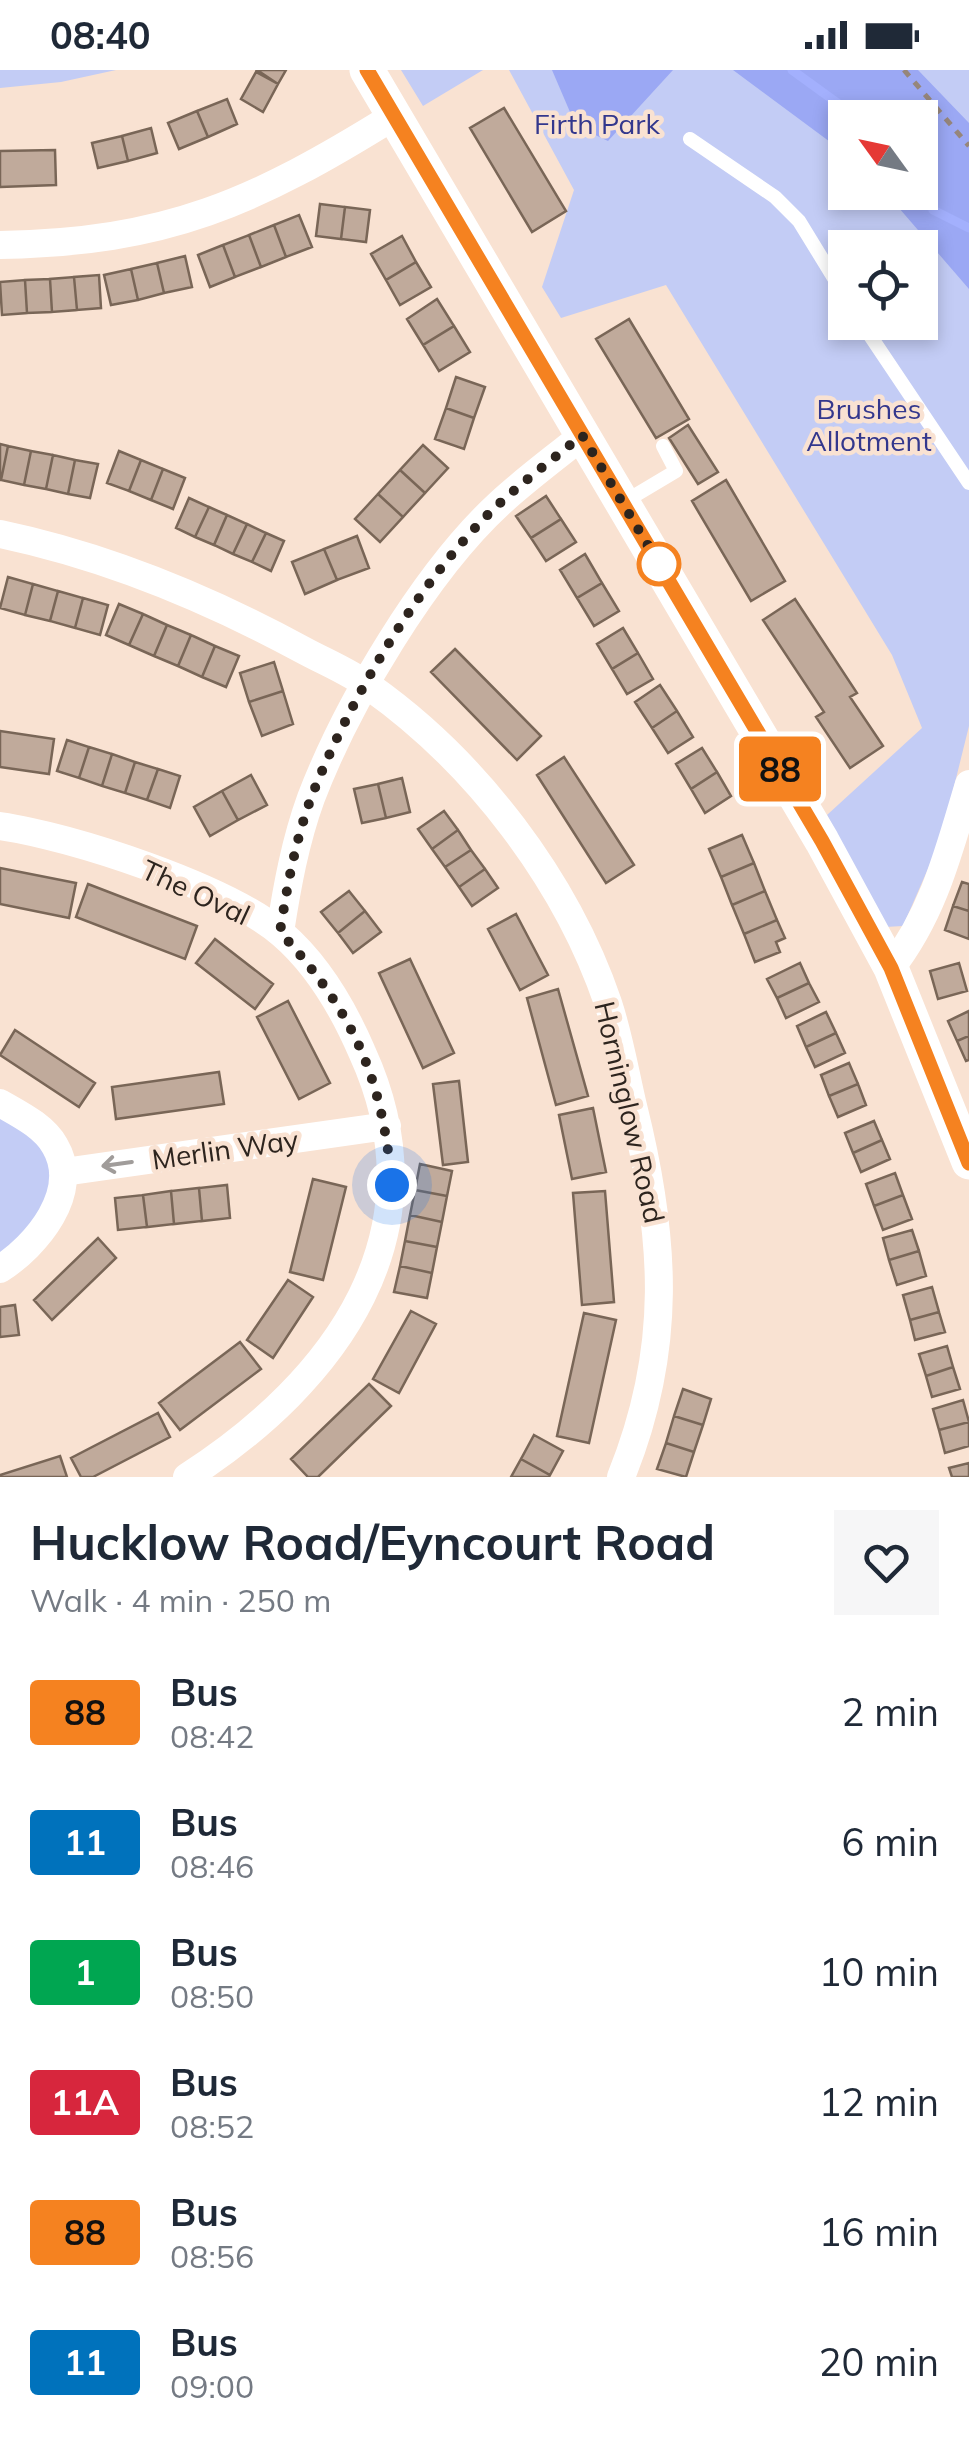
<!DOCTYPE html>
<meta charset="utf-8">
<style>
body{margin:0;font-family:Mulish,sans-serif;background:#f6f6f7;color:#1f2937;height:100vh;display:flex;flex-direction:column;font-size:38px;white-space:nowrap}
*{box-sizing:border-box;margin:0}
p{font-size:32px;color:#747a83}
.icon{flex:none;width:55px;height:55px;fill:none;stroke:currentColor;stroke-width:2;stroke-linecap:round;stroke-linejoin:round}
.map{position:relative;height:1407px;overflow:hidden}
.details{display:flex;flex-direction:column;background:#fff;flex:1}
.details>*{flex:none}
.badge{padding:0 20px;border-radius:8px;font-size:35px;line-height:65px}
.needle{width:65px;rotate:303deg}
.buttons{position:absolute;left:828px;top:30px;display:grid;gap:20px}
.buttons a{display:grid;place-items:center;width:110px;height:110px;border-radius:0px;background:#fff;box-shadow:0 5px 15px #0003;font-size:50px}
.you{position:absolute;width:50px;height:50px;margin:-25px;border:8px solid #fff;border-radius:50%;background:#1a73e8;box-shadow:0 0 0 15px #1a73e833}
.map>.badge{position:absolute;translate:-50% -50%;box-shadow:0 0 0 5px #fff}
.round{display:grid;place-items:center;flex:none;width:105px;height:105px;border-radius:0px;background:#f6f6f7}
.head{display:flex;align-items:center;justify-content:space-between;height:170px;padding:0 30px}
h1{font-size:48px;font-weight:700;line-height:75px}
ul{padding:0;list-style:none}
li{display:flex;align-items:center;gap:30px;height:130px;padding:0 30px}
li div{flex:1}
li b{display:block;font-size:38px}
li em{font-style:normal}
li .badge{min-width:110px;font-weight:700;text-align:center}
.status{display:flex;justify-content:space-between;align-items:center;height:70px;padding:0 50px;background:#fff;direction:ltr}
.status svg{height:28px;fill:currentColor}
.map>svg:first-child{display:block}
.green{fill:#c3ccf5;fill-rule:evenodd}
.forest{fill:#9ba8f4}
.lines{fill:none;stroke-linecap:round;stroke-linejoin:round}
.stream{stroke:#a3b0fd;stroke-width:9}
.building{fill:#c0aa9b;stroke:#796657;stroke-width:2.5}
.path{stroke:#96867b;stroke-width:5;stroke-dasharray:8 8;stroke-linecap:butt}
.service{stroke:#fff;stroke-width:14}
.minor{stroke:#fff;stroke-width:28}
.tertiary{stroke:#fff;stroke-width:35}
.oneway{stroke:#a09c9a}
.line-casing{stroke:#fff;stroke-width:22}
.line{stroke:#f58220;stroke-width:15}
.walk{stroke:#2d241e;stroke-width:10;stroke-dasharray:0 18}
.stop-dot{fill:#fff;stroke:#f58220;stroke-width:5}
.labels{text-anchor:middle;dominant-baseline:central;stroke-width:9;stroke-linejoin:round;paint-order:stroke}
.park-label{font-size:28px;fill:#33378d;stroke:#f9e2d2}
.street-label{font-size:28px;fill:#2d241e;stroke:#f9e2d2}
</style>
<div class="status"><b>08:40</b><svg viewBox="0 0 49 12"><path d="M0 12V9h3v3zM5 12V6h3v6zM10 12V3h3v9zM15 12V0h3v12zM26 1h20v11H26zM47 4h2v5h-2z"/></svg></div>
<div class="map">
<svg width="969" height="1407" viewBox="0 0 969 1407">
<rect width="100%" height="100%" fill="#f9e2d2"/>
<!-- green -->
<path class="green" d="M 0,0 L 116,0 L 61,12 L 0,18 Z
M 401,0 L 483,0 L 423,36 Z
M 509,0 L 969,0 L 969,656 L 941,769 L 903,856 L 885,857 L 827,745 L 922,658 L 892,585 L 666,215 L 561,248 L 542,217 L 574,120 ZM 845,48 L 920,48 L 920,122 L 845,122 ZM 845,178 L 920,178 L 920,252 L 845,252 Z
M 0,1048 C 15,1057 35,1067 45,1082 C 68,1119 26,1164 0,1184 Z"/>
<!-- forest -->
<path class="forest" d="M 552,0 L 673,0 L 608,71 L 576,56 Z
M 733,0 L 918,0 L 969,53 L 969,219 L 886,123 L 920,122 L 920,48 L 845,48 L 845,83 Z"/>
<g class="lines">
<!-- stream -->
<path class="stream" d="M 792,0 L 858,48
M 920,82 L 931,89 L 928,125 L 933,140 L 969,158"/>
</g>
<!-- building -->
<path class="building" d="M 257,0 L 286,0 L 278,14 Z
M 256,2 L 278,14 L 263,42 L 241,29 Z
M 227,29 L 237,54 L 208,67 L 197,41 Z
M 504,38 L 566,141 L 532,162 L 470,58 Z
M 197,41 L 208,67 L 179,79 L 168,53 Z
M 151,58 L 157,83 L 128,91 L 122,66 Z
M 122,66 L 128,91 L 98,98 L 92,73 Z
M 55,80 L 56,115 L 0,117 L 0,81 Z
M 320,134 L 345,137 L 341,169 L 316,166 Z
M 345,137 L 370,140 L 366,172 L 341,169 Z
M 299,145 L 312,177 L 286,187 L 274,155 Z
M 274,155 L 286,187 L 261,197 L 249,165 Z
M 249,165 L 261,197 L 235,207 L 223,175 Z
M 402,166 L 416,192 L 386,210 L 371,184 Z
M 223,175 L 235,207 L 210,217 L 198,185 Z
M 185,186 L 192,217 L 164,223 L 157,193 Z
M 416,192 L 431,217 L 400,235 L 386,210 Z
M 157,193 L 164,223 L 138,230 L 131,199 Z
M 131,199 L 138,230 L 111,235 L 104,205 Z
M 99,205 L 101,238 L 77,240 L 74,207 Z
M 74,207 L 77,240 L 52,242 L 50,209 Z
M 50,209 L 52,242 L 27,243 L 25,210 Z
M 25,210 L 27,243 L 2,245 L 0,212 Z
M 437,229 L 454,256 L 423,275 L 407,249 Z
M 629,249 L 689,349 L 656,368 L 596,269 Z
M 454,256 L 470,282 L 439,301 L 423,275 Z
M 456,307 L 485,317 L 474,348 L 446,338 Z
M 446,338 L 474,348 L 464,379 L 435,369 Z
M 688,355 L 718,402 L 698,414 L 669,368 Z
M 0,374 L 8,376 L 1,410 L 0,410 Z
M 423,375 L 448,398 L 425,423 L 400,400 Z
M 8,376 L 31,381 L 24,415 L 1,410 Z
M 31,381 L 53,385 L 46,419 L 24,415 Z
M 119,381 L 141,390 L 129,421 L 107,413 Z
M 53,385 L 75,390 L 68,424 L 46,419 Z
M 75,390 L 98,394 L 90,428 L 68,424 Z
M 141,390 L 163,399 L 151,430 L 129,421 Z
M 163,399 L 185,408 L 173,439 L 151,430 Z
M 400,400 L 425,423 L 403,447 L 378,424 Z
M 726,410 L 785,511 L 751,531 L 692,431 Z
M 378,424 L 403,447 L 380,472 L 355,449 Z
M 546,426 L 561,449 L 531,468 L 516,446 Z
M 189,428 L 209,437 L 195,467 L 176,458 Z
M 209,437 L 227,445 L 214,475 L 195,467 Z
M 227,445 L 247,454 L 233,484 L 214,475 Z
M 561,449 L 576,472 L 546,491 L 531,468 Z
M 247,454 L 266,463 L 252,492 L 233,484 Z
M 266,463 L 284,471 L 271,501 L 252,492 Z
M 357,466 L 369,498 L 337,510 L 324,479 Z
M 324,479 L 337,510 L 305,524 L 292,492 Z
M 585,484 L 602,513 L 577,528 L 560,500 Z
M 8,507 L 33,514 L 25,545 L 0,538 Z
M 602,513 L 619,541 L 594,556 L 577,528 Z
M 33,514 L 58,521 L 50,551 L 25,545 Z
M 58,521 L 83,528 L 75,558 L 50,551 Z
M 83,528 L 108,535 L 100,565 L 75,558 Z
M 795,529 L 857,623 L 850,627 L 883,676 L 850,698 L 816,647 L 824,642 L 763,550 Z
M 119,534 L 143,544 L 129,575 L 106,565 Z
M 143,544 L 167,555 L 154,586 L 129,575 Z
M 167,555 L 191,565 L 178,596 L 154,586 Z
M 623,558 L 638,583 L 612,599 L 597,574 Z
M 191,565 L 215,576 L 202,607 L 178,596 Z
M 215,576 L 239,586 L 226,617 L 202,607 Z
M 455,579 L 541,666 L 517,690 L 431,602 Z
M 638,583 L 653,609 L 627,624 L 612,599 Z
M 274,592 L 283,621 L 249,632 L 240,603 Z
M 660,615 L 677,641 L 652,658 L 635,632 Z
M 283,621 L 293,654 L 262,666 L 249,632 Z
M 677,641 L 693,667 L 668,683 L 652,658 Z
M 0,661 L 54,669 L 49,704 L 0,697 Z
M 67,670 L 89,677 L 79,708 L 57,701 Z
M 89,677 L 112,684 L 102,716 L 79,708 Z
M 702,678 L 717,702 L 691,719 L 676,694 Z
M 112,684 L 135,692 L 125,723 L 102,716 Z
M 564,687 L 634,795 L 606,813 L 537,705 Z
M 135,692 L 158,699 L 147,730 L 125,723 Z
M 158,699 L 180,706 L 170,738 L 147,730 Z
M 717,702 L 731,726 L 705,743 L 691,719 Z
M 251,705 L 267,735 L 238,750 L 222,721 Z
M 402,708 L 410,742 L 386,748 L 378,714 Z
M 378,714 L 386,748 L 362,753 L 354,719 Z
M 222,721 L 238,750 L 210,766 L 194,737 Z
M 444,741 L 458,760 L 432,779 L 418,759 Z
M 458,760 L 471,780 L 445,797 L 432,779 Z
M 742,765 L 754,793 L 721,807 L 709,779 Z
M 471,780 L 485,799 L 459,817 L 445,797 Z
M 754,793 L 765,821 L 732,835 L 721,807 Z
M 0,798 L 76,813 L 69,848 L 0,834 Z
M 485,799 L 498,818 L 472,836 L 459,817 Z
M 962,812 L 969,814 L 969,841 L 953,836 Z
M 88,814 L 197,856 L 185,889 L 76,847 Z
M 349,821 L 365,841 L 338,863 L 321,842 Z
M 765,821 L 777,850 L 744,864 L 732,835 Z
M 953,836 L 969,841 L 969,869 L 945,860 Z
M 365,841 L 381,862 L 353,883 L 338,863 Z
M 516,844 L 548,905 L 520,920 L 488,859 Z
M 777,850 L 785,868 L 776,872 L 780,882 L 755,892 L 744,864 Z
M 215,869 L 273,914 L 255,939 L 196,893 Z
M 410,889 L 454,983 L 423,998 L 379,903 Z
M 800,893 L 809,913 L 777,928 L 767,909 Z
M 959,893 L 967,921 L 938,929 L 930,901 Z
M 809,913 L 819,932 L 786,948 L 777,928 Z
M 558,919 L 588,1026 L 556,1035 L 527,928 Z
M 288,931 L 330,1013 L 299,1029 L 257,947 Z
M 969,941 L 969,966 L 957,971 L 948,951 Z
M 826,942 L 836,963 L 806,977 L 797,956 Z
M 15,960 L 95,1013 L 79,1037 L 0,985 Z
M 836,963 L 845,983 L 815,997 L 806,977 Z
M 969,966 L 969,990 L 966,991 L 957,971 Z
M 849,993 L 858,1014 L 829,1026 L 821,1005 Z
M 219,1002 L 224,1034 L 116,1049 L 112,1017 Z
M 459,1011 L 468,1092 L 443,1095 L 433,1014 Z
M 858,1014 L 866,1035 L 838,1047 L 829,1026 Z
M 593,1038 L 606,1102 L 572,1109 L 559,1045 Z
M 874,1051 L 882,1070 L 853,1083 L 845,1063 Z
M 882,1070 L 890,1089 L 861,1102 L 853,1083 Z
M 420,1094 L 452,1101 L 447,1126 L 415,1120 Z
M 895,1103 L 903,1125 L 874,1136 L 866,1114 Z
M 313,1109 L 346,1117 L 323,1210 L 290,1202 Z
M 227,1115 L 230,1148 L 202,1151 L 199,1118 Z
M 199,1118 L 202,1151 L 174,1154 L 171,1121 Z
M 415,1120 L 447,1126 L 442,1152 L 410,1145 Z
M 171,1121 L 174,1154 L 147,1157 L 143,1125 Z
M 605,1121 L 614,1232 L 582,1235 L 573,1123 Z
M 143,1125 L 147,1157 L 118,1160 L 115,1128 Z
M 903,1125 L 912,1149 L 883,1160 L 874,1136 Z
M 410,1145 L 442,1152 L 437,1177 L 405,1171 Z
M 912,1160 L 919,1181 L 889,1190 L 883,1168 Z
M 98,1168 L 116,1188 L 52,1250 L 34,1230 Z
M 405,1171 L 437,1177 L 432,1203 L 400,1196 Z
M 919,1181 L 926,1206 L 897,1215 L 889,1190 Z
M 400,1196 L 432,1203 L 427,1228 L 394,1222 Z
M 288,1210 L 313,1227 L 273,1288 L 247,1270 Z
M 932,1217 L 939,1242 L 910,1250 L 903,1225 Z
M 15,1235 L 19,1265 L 0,1267 L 0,1237 Z
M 411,1241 L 436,1254 L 399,1323 L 373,1309 Z
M 939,1242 L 945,1262 L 915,1270 L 910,1250 Z
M 584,1243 L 616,1250 L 589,1373 L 557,1366 Z
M 240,1272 L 261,1299 L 180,1360 L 159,1333 Z
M 947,1276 L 953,1297 L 926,1306 L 919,1284 Z
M 953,1297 L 960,1319 L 932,1327 L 926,1306 Z
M 369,1314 L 391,1336 L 318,1407 L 308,1407 L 291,1389 Z
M 683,1319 L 711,1329 L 703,1355 L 674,1346 Z
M 963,1330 L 969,1352 L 939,1360 L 933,1339 Z
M 158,1343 L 170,1367 L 93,1407 L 81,1407 L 71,1388 Z
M 674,1346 L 703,1355 L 694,1382 L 666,1373 Z
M 969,1352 L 969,1376 L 945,1383 L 939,1360 Z
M 534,1365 L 563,1381 L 550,1405 L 521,1389 Z
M 666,1373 L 694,1382 L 686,1407 L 657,1399 Z
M 60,1386 L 67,1407 L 0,1407 L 0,1405 Z
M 521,1389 L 550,1405 L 549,1407 L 511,1407 Z
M 969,1393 L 969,1407 L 952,1407 L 949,1398 Z"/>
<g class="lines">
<!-- path -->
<path class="path" d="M 904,0 L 969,76"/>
<!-- service -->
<path class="service" d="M 690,69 L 775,127 L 799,151 L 845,226
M 861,252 L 969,413
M 624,432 L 676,401 L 663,376"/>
<!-- minor -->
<path class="minor" d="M 0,175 C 167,172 254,133 394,46
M 0,464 C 105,486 209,529 303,580 C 325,592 350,602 370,617 C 476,692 566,810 608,933 C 619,966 625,1002 633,1036 C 666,1168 673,1279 621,1407
M 0,756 C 71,766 227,817 282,864 C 318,895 343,938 362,982 C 445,1163 336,1311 187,1407
M 280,862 C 287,817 295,772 311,728 C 347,634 425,502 500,433 C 526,409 555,388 583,365
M 891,898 C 934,843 949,780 969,714
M 0,1033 C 19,1044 44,1056 55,1076 C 82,1122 36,1176 0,1199
M 64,1102 L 387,1056"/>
<!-- tertiary -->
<path class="tertiary" d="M 367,0 L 822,771 L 891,898 L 969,1092"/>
</g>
<!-- one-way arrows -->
<defs><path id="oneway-shaft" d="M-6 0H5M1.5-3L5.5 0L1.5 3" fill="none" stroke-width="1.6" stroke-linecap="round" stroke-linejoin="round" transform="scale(2.5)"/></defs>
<use class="oneway" href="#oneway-shaft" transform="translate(117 1094) rotate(172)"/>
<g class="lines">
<defs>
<path id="line" d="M 367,0 L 822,771 L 891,898 L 969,1093"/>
</defs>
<!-- line casing -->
<use href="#line" class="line-casing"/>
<!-- line -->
<use href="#line" class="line"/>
<!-- walk -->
<path class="walk" d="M 392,1115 C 382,1006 354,943 280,862 C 287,817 295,772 311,728 C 349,630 422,505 500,433 C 526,409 555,388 582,365 L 659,494"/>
</g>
<!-- markers -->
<circle class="stop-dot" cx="659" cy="494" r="20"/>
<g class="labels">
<!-- park labels -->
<g class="park-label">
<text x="597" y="53">Firth Park</text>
<text x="869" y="338">Brushes<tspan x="869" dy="32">Allotment</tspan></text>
</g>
<!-- street labels -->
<g class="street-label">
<text transform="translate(196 822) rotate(25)">The Oval</text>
<text transform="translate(630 1042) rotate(77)">Horninglow Road</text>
<text transform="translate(225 1079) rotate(-8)">Merlin Way</text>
</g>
</g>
</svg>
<div class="buttons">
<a><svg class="needle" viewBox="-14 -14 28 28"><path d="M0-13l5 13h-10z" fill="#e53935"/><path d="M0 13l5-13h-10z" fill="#747a83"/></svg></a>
<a><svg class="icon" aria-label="locate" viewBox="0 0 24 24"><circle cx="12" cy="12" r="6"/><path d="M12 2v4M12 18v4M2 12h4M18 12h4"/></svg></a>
</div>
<div class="you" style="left:392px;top:1115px"></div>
<b class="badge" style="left:780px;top:699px;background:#f58220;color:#111">88</b>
</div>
<section class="details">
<div class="head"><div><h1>Hucklow Road/Eyncourt Road</h1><p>Walk · 4 min · 250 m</p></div><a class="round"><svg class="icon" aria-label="heart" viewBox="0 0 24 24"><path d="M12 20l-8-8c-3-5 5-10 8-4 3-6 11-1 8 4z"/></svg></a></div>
<ul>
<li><span class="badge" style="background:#f58220;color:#111">88</span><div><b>Bus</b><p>08:42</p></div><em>2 min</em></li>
<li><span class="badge" style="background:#0072bc;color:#fff">11</span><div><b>Bus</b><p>08:46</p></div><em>6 min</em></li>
<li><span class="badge" style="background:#00a651;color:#fff">1</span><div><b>Bus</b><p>08:50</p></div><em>10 min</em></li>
<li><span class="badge" style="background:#d7263d;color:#fff">11A</span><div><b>Bus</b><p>08:52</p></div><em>12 min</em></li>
<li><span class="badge" style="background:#f58220;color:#111">88</span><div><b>Bus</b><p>08:56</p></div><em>16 min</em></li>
<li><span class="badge" style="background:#0072bc;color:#fff">11</span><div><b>Bus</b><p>09:00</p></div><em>20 min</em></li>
</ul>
</section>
